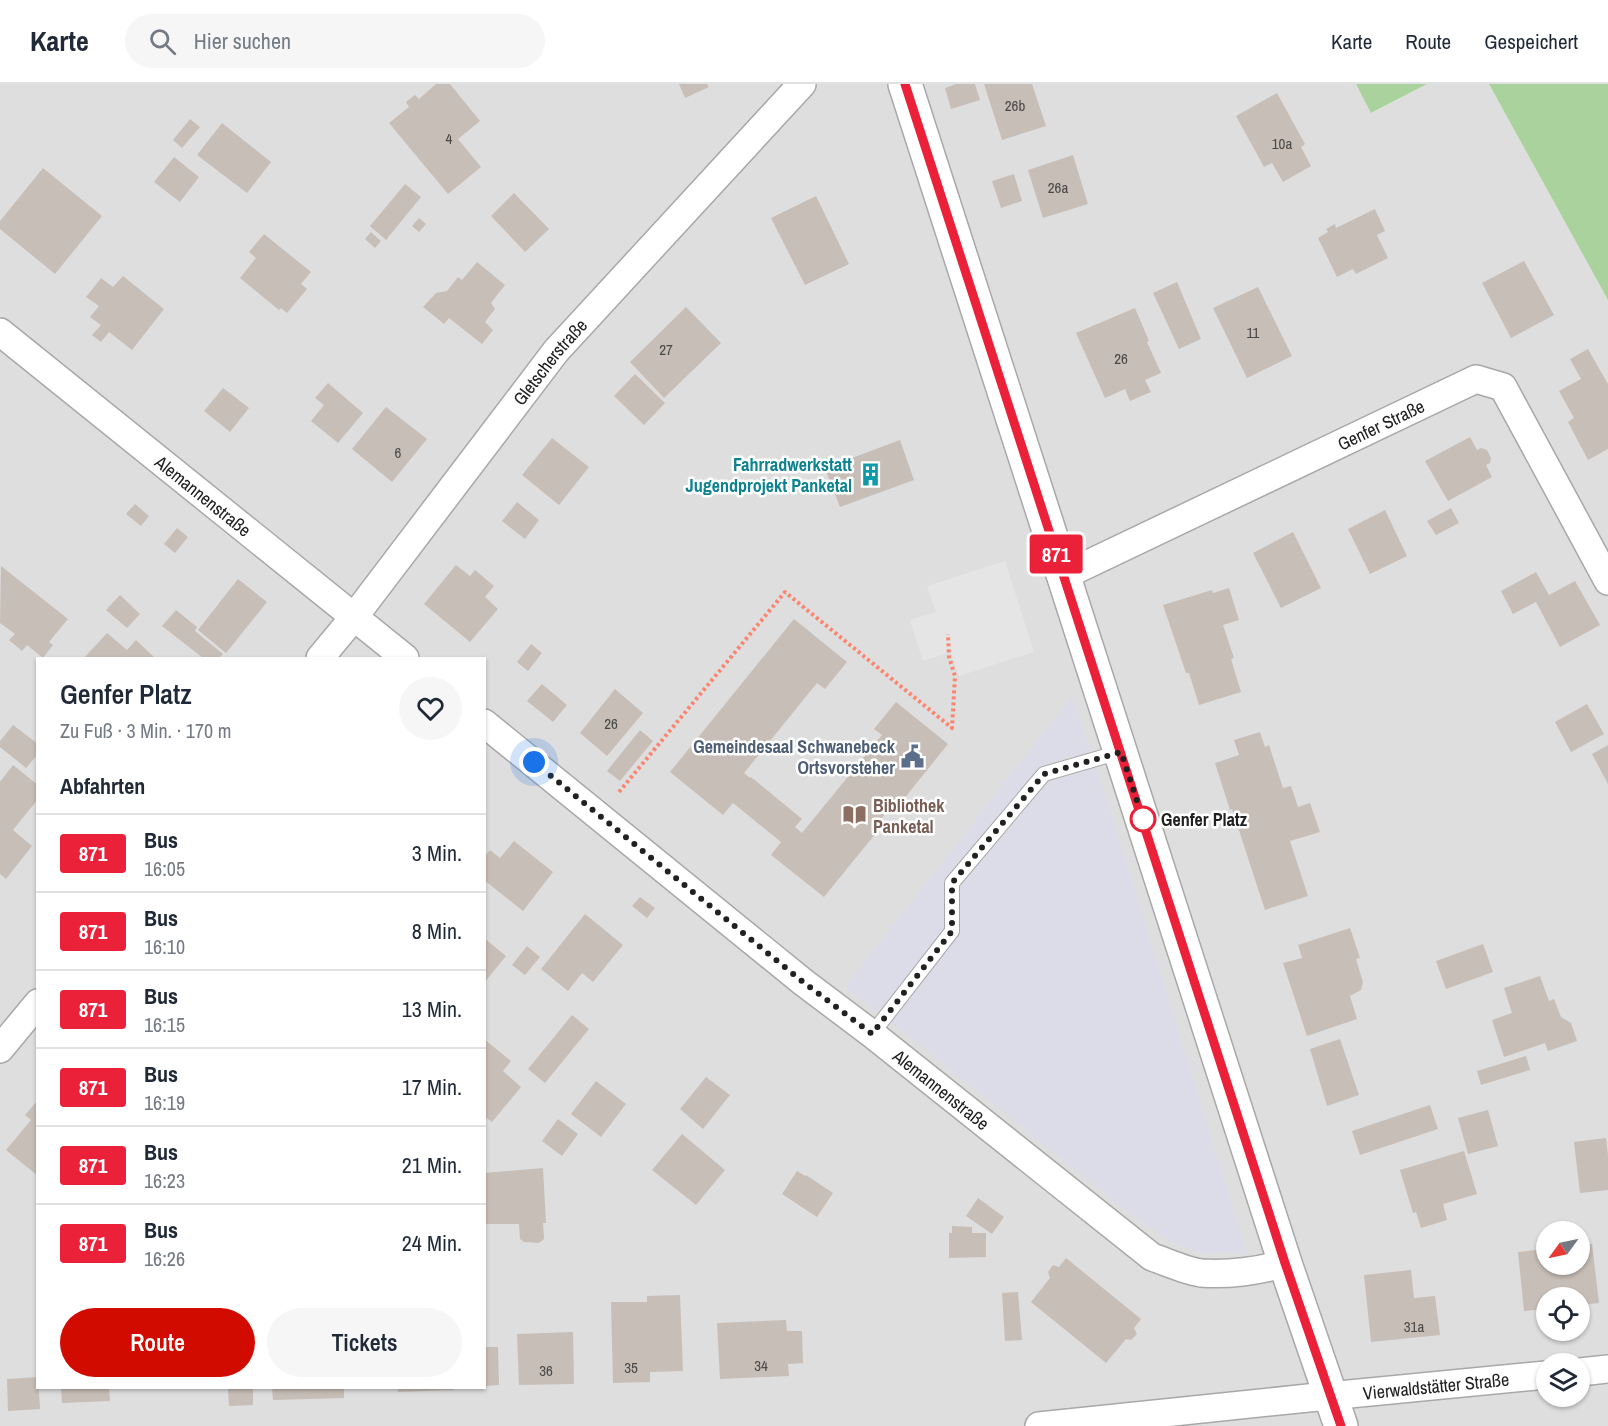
<!DOCTYPE html>
<html lang="de">
<meta charset="utf-8">
<style>
body{margin:0;font-family:"Archivo Narrow",sans-serif;background:#f6f6f7;color:#1f2937;height:100vh;display:flex;flex-direction:column;font-size:22px;white-space:nowrap}
*{box-sizing:border-box;margin:0}
p{font-size:20px;color:#747a83}
.icon{flex:none;width:33px;height:33px;fill:none;stroke:currentColor;stroke-width:2;stroke-linecap:round;stroke-linejoin:round}
.map{position:relative;flex:1;overflow:hidden}
.drawer{position:absolute;left:36px;top:573px;width:450px;height:732px;display:flex;flex-direction:column;background:#fff;border-radius:0px;box-shadow:0 2px 4px #0004}
.drawer>*{flex:none}
.badge{padding:0 12px;border-radius:4px;font-size:21px;line-height:39px}
.needle{width:39px;rotate:237deg}
.fabs{position:absolute;left:1536px;top:1137px;display:grid;gap:12px}
.fabs a{display:grid;place-items:center;width:54px;height:54px;border-radius:50%;background:#fff;box-shadow:0 2px 4px #0004;font-size:30px}
.you{position:absolute;width:30px;height:30px;margin:-15px;border:4px solid #fff;border-radius:50%;background:#1a73e8;box-shadow:0 0 0 9px #1a73e833}
.map>.badge{position:absolute;translate:-50% -50%;box-shadow:0 0 0 3px #fff}
h2{padding:0 24px;font-size:22px;line-height:54px}
.round{display:grid;place-items:center;flex:none;width:63px;height:63px;border-radius:32px;background:#f6f6f7}
.summary{display:flex;align-items:center;justify-content:space-between;height:102px;padding:0 24px}
h1{font-size:28px;font-weight:600;line-height:45px}
.cta{display:flex;gap:12px;margin-top:auto;padding:12px 24px}
.cta a{flex:1;height:69px;border-radius:36px;background:#d20b00;color:#fff;font-size:24px;font-weight:600;line-height:69px;text-align:center}
.cta a+a{background:#f6f6f7;color:#1f2937}
ul{padding:0;list-style:none}
li{display:flex;align-items:center;gap:18px;height:78px;padding:0 24px;border-top:2px solid #e0e1e3}
li div{flex:1}
li b{display:block;font-size:22px}
li em{font-style:normal}
li .badge{min-width:66px;font-weight:700;text-align:center}
header{display:flex;align-items:center;gap:36px;box-sizing:border-box;height:84px;padding:0 30px;background:#fff;border-bottom:2px solid #e0e1e3}
header strong{font-size:28px}
nav{display:flex;gap:33px;margin-inline-start:auto;font-size:21px}
.search{width:420px;height:54px;background:#f6f6f7;display:flex;align-items:center;gap:15px;box-sizing:border-box;padding:0 21px;border-radius:33px;color:#747a83;font-size:22px}
.map>svg:first-child{display:block}
.residential{fill:#dfdede;fill-rule:evenodd}
.forest{fill:#a9d29c}
.parking{fill:#e5e5e5}
.plaza{fill:#dcdce8}
.building{fill:#c7beb7}
.lines{fill:none;stroke-linecap:round;stroke-linejoin:round}
.service-casing{stroke:#a8a8a8;stroke-width:16}
.minor-casing{stroke:#a8a8a8;stroke-width:30}
.tertiary-casing{stroke:#a8a8a8;stroke-width:36}
.path{stroke:#fd846d;stroke-width:4;stroke-dasharray:3 3;stroke-linecap:butt}
.service{stroke:#fff;stroke-width:14}
.minor{stroke:#fff;stroke-width:27}
.tertiary{stroke:#fff;stroke-width:33}
.line-casing{stroke:#fff;stroke-width:14}
.line{stroke:#eb2039;stroke-width:9}
.walk{stroke:#212121;stroke-width:6;stroke-dasharray:0 10.8}
.stop-dot{fill:#fff;stroke:#eb2039;stroke-width:3}
.labels{text-anchor:middle;dominant-baseline:central;stroke-width:5;stroke-linejoin:round;paint-order:stroke}
.number-label{font-size:15px;fill:#4a4846}
.street-label{font-size:18px;fill:#212121;stroke:#fff}
.culture-label{font-size:18px;font-weight:bold;fill:#0d838f;stroke:#fff;text-anchor:end}
.service-label{font-size:18px;font-weight:bold;fill:#4e5e75;stroke:#fff;text-anchor:end}
.education-label{font-size:18px;font-weight:bold;fill:#785e54;stroke:#fff;text-anchor:start}
.stop-label{font-size:18px;font-weight:bold;fill:#212121;stroke:#fff;text-anchor:start}
</style>
<header>
<strong>Karte</strong>
<div class="search"><svg class="icon" aria-label="search" viewBox="0 0 24 24"><circle cx="10" cy="10" r="6"/><path d="M15 15l6 6"/></svg>Hier suchen</div>
<nav><a>Karte</a><a>Route</a><a>Gespeichert</a></nav>
</header>
<div class="map">
<svg width="1608" height="1342" viewBox="0 0 1608 1342">
<rect width="100%" height="100%" fill="#f2efe8"/>
<!-- residential -->
<path class="residential" d="M 0,0 L 1356,0 L 1372,29 L 1427,0 L 1489,0 L 1608,216 L 1608,1342 L 0,1342 ZM 38,574 L 484,574 L 484,1304 L 38,1304 ZM 1546,1148 L 1580,1148 L 1580,1180 L 1546,1180 ZM 1546,1214 L 1580,1214 L 1580,1246 L 1546,1246 ZM 1546,1280 L 1580,1280 L 1580,1312 L 1546,1312 Z"/>
<!-- forest -->
<path class="forest" d="M 1356,0 L 1427,0 L 1371,29 Z
M 1489,0 L 1608,0 L 1608,216 Z"/>
<!-- parking -->
<path class="parking" d="M 1005,477 L 1034,568 L 959,592 L 951,568 L 923,577 L 910,536 L 936,528 L 927,502 Z"/>
<!-- plaza -->
<path class="plaza" d="M 1072,612 L 1110,726 L 1247,1170 L 1231,1168 L 1204,1170 L 1170,1158 L 1114,1117 L 916,958 L 845,903 Z"/>
<!-- building -->
<path class="building" d="M 436,0 L 450,0 L 480,37 L 458,55 L 481,83 L 448,110 L 389,39 L 409,23 L 406,18 L 415,11 L 419,15 Z
M 679,0 L 707,0 L 709,3 L 685,14 Z
M 956,0 L 975,0 L 980,16 L 951,25 L 945,4 Z
M 984,0 L 1032,0 L 1046,42 L 1002,56 Z
M 1277,9 L 1305,60 L 1301,63 L 1311,82 L 1283,98 L 1272,79 L 1264,83 L 1236,32 Z
M 190,35 L 200,43 L 182,64 L 173,56 Z
M 222,39 L 271,78 L 247,109 L 197,71 Z
M 1073,71 L 1088,120 L 1043,134 L 1028,86 Z
M 174,73 L 199,93 L 180,118 L 154,98 Z
M 43,84 L 102,132 L 55,190 L 0,145 L 0,137 Z
M 1014,90 L 1022,117 L 1001,124 L 992,97 Z
M 405,100 L 421,113 L 386,156 L 370,142 Z
M 514,109 L 549,145 L 525,168 L 491,132 Z
M 816,112 L 849,180 L 805,201 L 771,134 Z
M 1375,125 L 1385,147 L 1377,151 L 1388,174 L 1356,190 L 1353,185 L 1337,193 L 1318,154 L 1328,148 L 1326,145 L 1335,140 L 1336,144 Z
M 419,134 L 426,140 L 419,148 L 412,142 Z
M 371,148 L 381,157 L 375,164 L 365,155 Z
M 264,150 L 311,188 L 301,200 L 307,205 L 287,229 L 281,224 L 279,226 L 240,194 L 256,174 L 249,168 Z
M 1524,177 L 1554,231 L 1511,254 L 1482,199 Z
M 477,178 L 505,201 L 491,219 L 495,225 L 485,238 L 493,246 L 482,260 L 449,234 L 444,240 L 423,223 L 436,209 L 447,207 L 458,193 L 462,196 Z
M 123,192 L 164,225 L 132,266 L 109,248 L 101,258 L 92,251 L 101,241 L 90,233 L 99,222 L 86,213 L 101,194 L 113,203 Z
M 1177,198 L 1201,255 L 1179,265 L 1153,209 Z
M 1258,203 L 1292,272 L 1247,294 L 1213,224 Z
M 686,223 L 721,259 L 664,314 L 630,278 Z
M 1135,224 L 1149,257 L 1147,258 L 1161,289 L 1145,296 L 1151,308 L 1130,317 L 1125,305 L 1105,314 L 1076,249 Z
M 1588,265 L 1608,300 L 1608,365 L 1588,376 L 1568,338 L 1574,334 L 1559,307 L 1581,295 L 1570,275 Z
M 635,290 L 665,319 L 644,341 L 614,312 Z
M 328,299 L 363,329 L 338,359 L 311,337 L 324,321 L 315,314 Z
M 223,304 L 249,324 L 230,348 L 204,327 Z
M 386,323 L 427,355 L 392,398 L 352,365 Z
M 1470,353 L 1477,366 L 1481,364 L 1487,366 L 1491,374 L 1490,379 L 1486,381 L 1492,393 L 1448,417 L 1425,377 Z
M 552,354 L 589,383 L 559,421 L 522,391 Z
M 900,356 L 914,396 L 840,423 L 825,384 Z
M 517,418 L 539,436 L 525,455 L 502,437 Z
M 135,420 L 149,432 L 141,442 L 126,430 Z
M 1451,424 L 1459,439 L 1436,451 L 1427,437 Z
M 1385,426 L 1407,472 L 1370,490 L 1348,445 Z
M 177,444 L 188,453 L 175,469 L 164,460 Z
M 1293,448 L 1321,504 L 1281,524 L 1253,469 Z
M 456,481 L 470,492 L 475,486 L 494,502 L 485,513 L 498,525 L 470,558 L 424,520 Z
M 1,482 L 68,535 L 49,558 L 53,561 L 43,574 L 27,561 L 22,567 L 9,556 L 15,550 L 0,539 Z
M 1536,488 L 1549,511 L 1575,497 L 1600,541 L 1560,563 L 1536,518 L 1513,530 L 1501,507 Z
M 238,495 L 267,518 L 226,569 L 198,546 Z
M 1229,504 L 1239,536 L 1223,541 L 1234,574 L 1231,575 L 1241,608 L 1199,621 L 1189,589 L 1186,589 L 1163,521 L 1212,506 L 1213,509 Z
M 120,511 L 140,530 L 127,544 L 106,526 Z
M 176,526 L 197,543 L 195,547 L 223,570 L 219,574 L 203,574 L 162,542 Z
M 794,535 L 847,578 L 825,605 L 817,599 L 744,689 L 750,694 L 751,693 L 802,735 L 795,743 L 802,749 L 882,651 L 874,645 L 896,618 L 948,660 L 891,731 L 887,727 L 878,739 L 881,743 L 824,813 L 771,771 L 781,758 L 733,719 L 723,731 L 670,688 Z
M 107,549 L 127,566 L 136,556 L 154,573 L 152,574 L 84,574 Z
M 531,560 L 542,569 L 528,587 L 517,578 Z
M 542,600 L 567,621 L 553,638 L 527,617 Z
M 615,605 L 643,629 L 607,672 L 580,649 Z
M 1587,620 L 1604,650 L 1571,668 L 1555,638 Z
M 13,641 L 38,660 L 38,670 L 26,684 L 0,663 L 0,657 Z
M 640,646 L 653,657 L 620,697 L 607,687 Z
M 1260,648 L 1265,663 L 1269,661 L 1283,704 L 1291,702 L 1298,723 L 1310,719 L 1320,748 L 1290,757 L 1308,812 L 1265,826 L 1232,725 L 1230,726 L 1215,679 L 1239,671 L 1234,656 Z
M 1608,661 L 1608,700 L 1592,670 Z
M 13,681 L 38,701 L 38,715 L 13,746 L 32,762 L 6,795 L 0,790 L 0,698 Z
M 514,757 L 553,788 L 523,827 L 484,796 L 484,773 L 490,766 L 500,774 Z
M 640,813 L 655,824 L 647,834 L 632,822 Z
M 585,830 L 623,861 L 593,898 L 582,889 L 568,907 L 541,885 Z
M 1350,844 L 1360,874 L 1356,875 L 1363,898 L 1361,906 L 1350,912 L 1357,935 L 1307,952 L 1283,879 L 1302,874 L 1298,861 Z
M 484,854 L 506,872 L 484,899 Z
M 1483,860 L 1493,888 L 1446,905 L 1436,877 Z
M 527,862 L 540,873 L 525,891 L 512,881 Z
M 1540,892 L 1549,917 L 1554,915 L 1561,933 L 1571,939 L 1577,957 L 1548,967 L 1545,959 L 1504,973 L 1492,936 L 1512,929 L 1504,904 Z
M 572,931 L 589,945 L 545,999 L 528,985 Z
M 484,955 L 511,977 L 503,987 L 521,1003 L 492,1038 L 484,1032 Z
M 1340,955 L 1359,1011 L 1327,1022 L 1310,965 Z
M 1526,972 L 1530,986 L 1481,1001 L 1477,987 Z
M 706,993 L 730,1011 L 703,1045 L 680,1025 Z
M 596,997 L 626,1020 L 601,1053 L 571,1030 Z
M 38,1016 L 38,1092 L 6,1066 L 31,1036 L 25,1031 Z
M 1430,1021 L 1438,1045 L 1360,1071 L 1352,1047 Z
M 1488,1026 L 1498,1062 L 1468,1070 L 1458,1034 Z
M 558,1035 L 578,1050 L 562,1072 L 542,1057 Z
M 682,1050 L 725,1086 L 696,1121 L 652,1086 Z
M 1606,1054 L 1608,1071 L 1608,1106 L 1580,1109 L 1574,1058 Z
M 1464,1067 L 1477,1110 L 1443,1120 L 1447,1136 L 1421,1144 L 1416,1128 L 1413,1129 L 1400,1086 Z
M 543,1084 L 546,1139 L 543,1139 L 544,1155 L 539,1159 L 524,1158 L 520,1155 L 519,1140 L 484,1140 L 484,1089 Z
M 797,1087 L 805,1092 L 806,1091 L 833,1109 L 817,1133 L 782,1110 Z
M 978,1114 L 1004,1133 L 992,1150 L 966,1132 Z
M 952,1142 L 972,1143 L 972,1149 L 986,1149 L 986,1173 L 949,1174 L 949,1149 L 952,1149 Z
M 1592,1160 L 1599,1219 L 1580,1221 L 1580,1214 L 1546,1214 L 1546,1225 L 1524,1227 L 1518,1168 L 1546,1165 L 1546,1180 L 1580,1180 L 1580,1161 Z
M 1066,1174 L 1141,1235 L 1134,1244 L 1137,1250 L 1131,1256 L 1126,1255 L 1106,1279 L 1031,1218 L 1050,1194 L 1048,1188 L 1053,1181 L 1059,1183 Z
M 1411,1186 L 1414,1214 L 1435,1212 L 1440,1251 L 1371,1258 L 1364,1191 Z
M 1018,1208 L 1022,1256 L 1005,1257 L 1002,1209 Z
M 680,1211 L 683,1287 L 650,1288 L 650,1298 L 613,1299 L 611,1218 L 647,1218 L 647,1212 Z
M 786,1236 L 787,1247 L 802,1247 L 803,1279 L 788,1280 L 789,1292 L 720,1295 L 717,1239 Z
M 573,1248 L 574,1300 L 519,1301 L 517,1250 Z
M 484,1263 L 498,1263 L 499,1301 L 484,1302 Z
M 38,1293 L 40,1325 L 8,1327 L 7,1295 Z
M 61,1304 L 109,1304 L 110,1317 L 62,1319 Z
M 228,1304 L 253,1304 L 253,1321 L 229,1322 Z
M 272,1304 L 344,1304 L 344,1314 L 273,1316 Z
M 398,1304 L 454,1304 L 454,1306 L 398,1308 Z"/>
<g class="lines">
<defs>
<path id="service" d="M 872,950 L 952,847 L 952,799 L 1044,690 L 1120,668"/>
<g id="minor">
<path id="s1" d="M 0,248 L 405,574"/>
<path id="s2" d="M 1063,492 L 1476,295 L 1503,303 L 1608,497"/>
<path id="s3" d="M 320,574 L 354,533 L 556,267 L 802,0"/>
<path id="s4" d="M 484,639 L 803,898 L 872,950 L 1152,1173 C 1167,1178 1186,1187 1201,1189 C 1228,1191 1260,1187 1285,1179"/>
<path d="M 0,965 L 38,919"/>
<path d="M 1580,1288 L 1608,1285"/>
<path id="s5" d="M 1039,1342 L 1308,1314 L 1546,1291"/>
</g>
<path id="tertiary" d="M 905,0 L 1285,1179 L 1341,1342"/>
</defs>
<!-- service casing -->
<use href="#service" class="service-casing"/>
<!-- minor casing -->
<use href="#minor" class="minor-casing"/>
<!-- tertiary casing -->
<use href="#tertiary" class="tertiary-casing"/>
<!-- path -->
<path class="path" d="M 619,708 L 785,508 L 952,644 L 955,592 L 949,573 L 948,550"/>
<!-- service -->
<use href="#service" class="service"/>
<!-- minor -->
<use href="#minor" class="minor"/>
<!-- tertiary -->
<use href="#tertiary" class="tertiary"/>
</g>
<g class="lines">
<defs>
<path id="line" d="M 905,0 L 1285,1179 L 1341,1342"/>
</defs>
<!-- line casing -->
<use href="#line" class="line-casing"/>
<!-- line -->
<use href="#line" class="line"/>
<!-- walk -->
<path class="walk" d="M 534,678 L 803,898 L 872,950 L 952,847 L 952,799 L 1044,690 L 1121,668 L 1143,735"/>
</g>
<!-- icons -->
<defs>
<symbol id="building-bare" viewBox="-9 -9 18 18"><path d="M-4-6H4V6H1V3H-1V6H-4ZM-2.5-4.3h1.7v1.8h-1.7ZM.8-4.3h1.7v1.8H.8ZM-2.5-1h1.7V.8h-1.7ZM.8-1h1.7V.8H.8Z" fill="#0f9aa8" stroke="#fff" stroke-width="2.5" paint-order="stroke"/></symbol>
<symbol id="civic-bare" viewBox="-9 -9 18 18"><path d="M-.6-6.5H3V-4.5H.6V-3L4-1V1h2V6H-6V1h2V-1L-.6-3ZM-1.2 2.5V6h2.4V2.5Z" fill="#5c6f8a" stroke="#fff" stroke-width="2.5" paint-order="stroke"/></symbol>
<symbol id="library-bare" viewBox="-9 -9 18 18"><path d="M-6-4Q-3-5.5-.7-3.5V5Q-3 3-6 4ZM6-4Q3-5.5 .7-3.5V5Q3 3 6 4Z" fill="#8d6e63" stroke="#fff" stroke-width="2.5" paint-order="stroke"/></symbol>
</defs>
<g fill-rule="evenodd">
<use href="#building-bare" x="854" y="374" width="33" height="33"/>
<use href="#civic-bare" x="896" y="656" width="33" height="33"/>
<use href="#library-bare" x="838" y="714" width="33" height="33"/>
</g>
<!-- markers -->
<circle class="stop-dot" cx="1143" cy="735" r="12"/>
<g class="labels">
<!-- number labels -->
<g class="number-label">
<text x="1015" y="21">26b</text>
<text x="449" y="54">4</text>
<text x="1282" y="59">10a</text>
<text x="1058" y="103">26a</text>
<text x="1253" y="248">11</text>
<text x="666" y="265">27</text>
<text x="1121" y="274">26</text>
<text x="398" y="368">6</text>
<text x="611" y="639">26</text>
<text x="1414" y="1242">31a</text>
<text x="761" y="1281">34</text>
<text x="631" y="1283">35</text>
<text x="546" y="1286">36</text>
</g>
<!-- street labels -->
<g class="street-label">
<text stroke="none"><textPath href="#s3" startOffset="375">Gletscherstraße</textPath></text>
<text stroke="none"><textPath href="#s2" startOffset="352">Genfer Straße</textPath></text>
<text stroke="none"><textPath href="#s1" startOffset="261">Alemannenstraße</textPath></text>
<text stroke="none"><textPath href="#s4" startOffset="586">Alemannenstraße</textPath></text>
<text stroke="none"><textPath href="#s5" startOffset="399">Vierwaldstätter Straße</textPath></text>
</g>
<!-- culture labels -->
<g class="culture-label">
<text x="852" y="380">Fahrradwerkstatt<tspan x="852" dy="21">Jugendprojekt Panketal</tspan></text>
</g>
<!-- service labels -->
<g class="service-label">
<text x="895" y="662">Gemeindesaal Schwanebeck<tspan x="895" dy="21">Ortsvorsteher</tspan></text>
</g>
<!-- education labels -->
<g class="education-label">
<text x="873" y="721">Bibliothek<tspan x="873" dy="21">Panketal</tspan></text>
</g>
<!-- stop labels -->
<g class="stop-label">
<text x="1161" y="735">Genfer Platz</text>
</g>
</g>
</svg>
<div class="fabs">
<a><svg class="needle" viewBox="-14 -14 28 28"><path d="M0-13l5 13h-10z" fill="#e53935"/><path d="M0 13l5-13h-10z" fill="#747a83"/></svg></a>
<a><svg class="icon" aria-label="locate" viewBox="0 0 24 24"><circle cx="12" cy="12" r="6"/><path d="M12 2v4M12 18v4M2 12h4M18 12h4"/></svg></a>
<a><svg class="icon" aria-label="layers" viewBox="0 0 24 24"><path d="M12 4l9 5-9 5-9-5zM3 14l9 5 9-5"/></svg></a>
</div>
<div class="you" style="left:534px;top:678px"></div>
<b class="badge" style="left:1056px;top:470px;background:#eb2039;color:#fff">871</b>
<section class="drawer">
<div class="summary"><div><h1>Genfer Platz</h1><p>Zu Fuß · 3 Min. · 170 m</p></div><a class="round"><svg class="icon" aria-label="heart" viewBox="0 0 24 24"><path d="M12 20l-8-8c-3-5 5-10 8-4 3-6 11-1 8 4z"/></svg></a></div>
<h2>Abfahrten</h2>
<ul>
<li><span class="badge" style="background:#eb2039;color:#fff">871</span><div><b>Bus</b><p>16:05</p></div><em>3 Min.</em></li>
<li><span class="badge" style="background:#eb2039;color:#fff">871</span><div><b>Bus</b><p>16:10</p></div><em>8 Min.</em></li>
<li><span class="badge" style="background:#eb2039;color:#fff">871</span><div><b>Bus</b><p>16:15</p></div><em>13 Min.</em></li>
<li><span class="badge" style="background:#eb2039;color:#fff">871</span><div><b>Bus</b><p>16:19</p></div><em>17 Min.</em></li>
<li><span class="badge" style="background:#eb2039;color:#fff">871</span><div><b>Bus</b><p>16:23</p></div><em>21 Min.</em></li>
<li><span class="badge" style="background:#eb2039;color:#fff">871</span><div><b>Bus</b><p>16:26</p></div><em>24 Min.</em></li>
</ul>
<div class="cta"><a>Route</a><a>Tickets</a></div>
</section>
</div>
